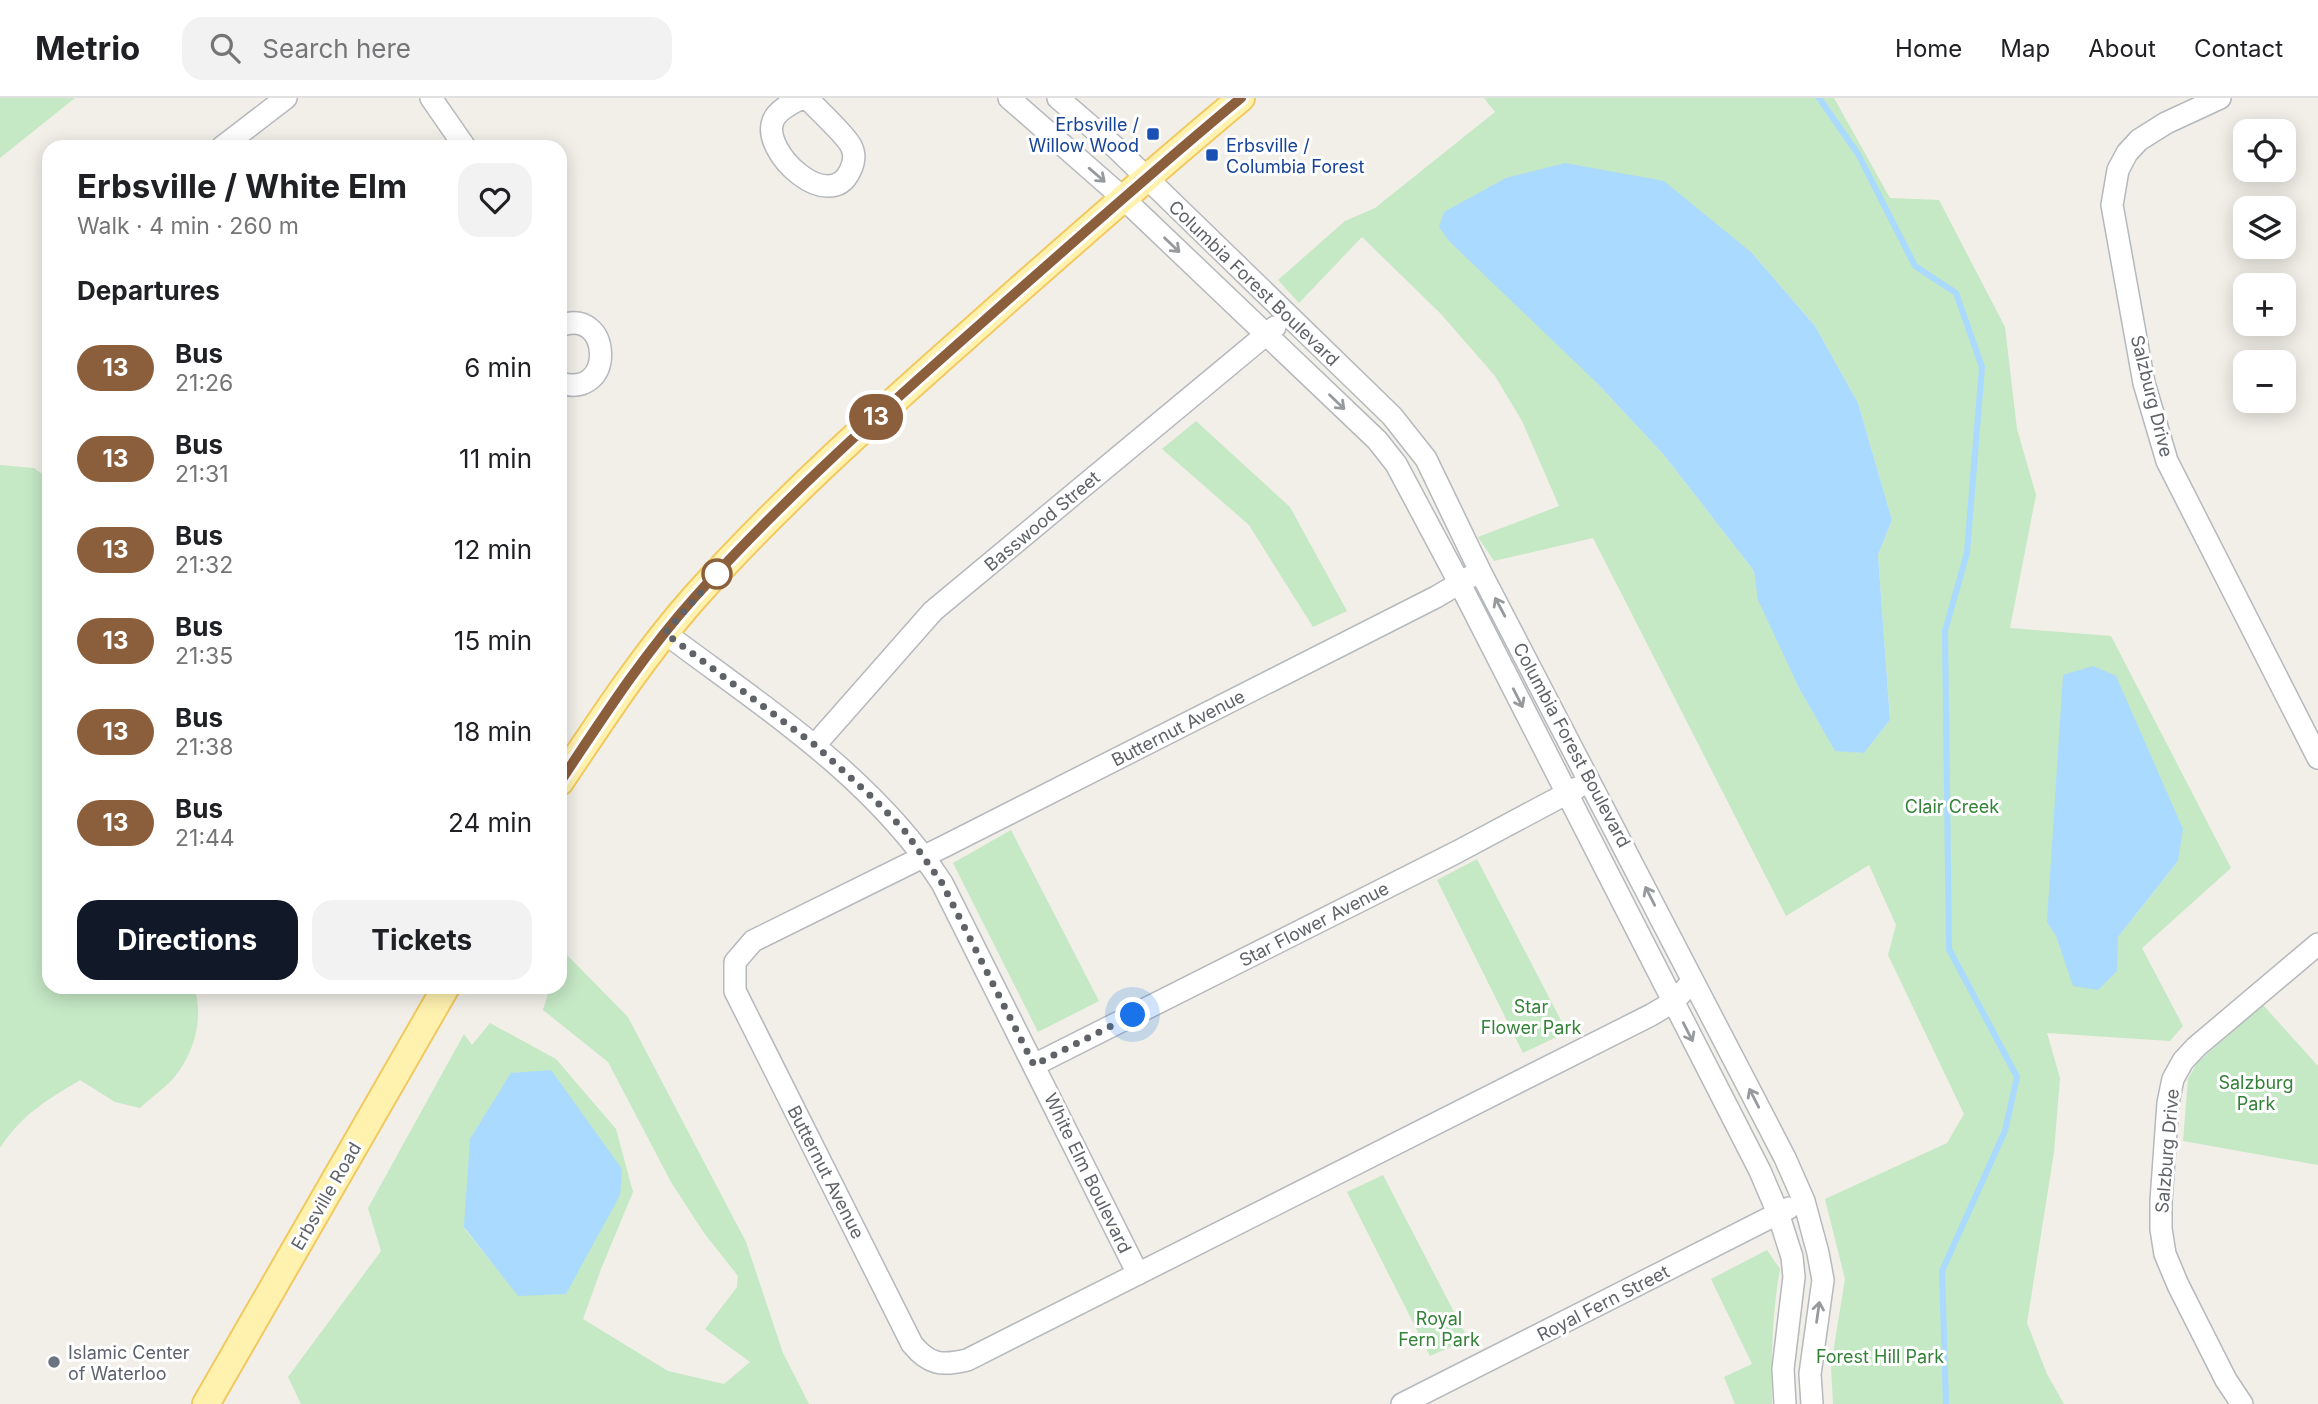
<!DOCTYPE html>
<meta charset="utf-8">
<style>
body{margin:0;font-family:Inter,sans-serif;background:#f2f2f2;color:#202124;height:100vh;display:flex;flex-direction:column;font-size:26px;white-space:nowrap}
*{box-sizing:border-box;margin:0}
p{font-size:23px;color:#757577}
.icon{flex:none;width:38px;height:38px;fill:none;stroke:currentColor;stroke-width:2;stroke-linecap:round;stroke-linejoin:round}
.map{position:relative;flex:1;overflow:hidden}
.details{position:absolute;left:42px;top:42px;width:525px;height:854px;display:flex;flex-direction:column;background:#fff;border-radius:21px;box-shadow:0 4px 18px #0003}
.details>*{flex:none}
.badge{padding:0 14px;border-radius:23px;font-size:24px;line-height:46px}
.fabs{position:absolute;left:2233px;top:21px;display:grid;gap:14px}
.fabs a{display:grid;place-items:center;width:63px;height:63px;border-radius:14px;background:#fff;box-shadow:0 4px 18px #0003;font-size:35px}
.you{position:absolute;width:35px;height:35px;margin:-18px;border:5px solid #fff;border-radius:50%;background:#1a73e8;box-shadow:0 0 0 10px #1a73e833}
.map>.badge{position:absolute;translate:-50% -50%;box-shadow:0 0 0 4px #fff}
h2{padding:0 35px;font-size:26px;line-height:63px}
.round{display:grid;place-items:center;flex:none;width:74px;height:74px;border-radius:21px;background:#f2f2f2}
.overview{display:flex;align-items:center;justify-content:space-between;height:119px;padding:0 35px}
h1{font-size:33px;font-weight:700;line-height:52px}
.button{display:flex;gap:14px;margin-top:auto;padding:14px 35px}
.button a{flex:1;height:80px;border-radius:21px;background:#111827;color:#fff;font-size:28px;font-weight:700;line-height:80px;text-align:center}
.button a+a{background:#f2f2f2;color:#202124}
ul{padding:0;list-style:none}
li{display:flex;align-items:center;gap:21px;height:91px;padding:0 35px}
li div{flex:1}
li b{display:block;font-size:26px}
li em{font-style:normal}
li .badge{min-width:77px;font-weight:700;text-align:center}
header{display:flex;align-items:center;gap:42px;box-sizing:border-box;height:98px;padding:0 35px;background:#fff;border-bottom:2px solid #e0e0e0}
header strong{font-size:33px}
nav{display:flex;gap:38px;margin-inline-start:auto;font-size:24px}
.search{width:490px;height:63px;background:#f2f2f2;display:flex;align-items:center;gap:18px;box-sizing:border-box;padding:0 24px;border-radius:21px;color:#757577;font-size:26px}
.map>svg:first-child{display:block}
.green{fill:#c5e8c5;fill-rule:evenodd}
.water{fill:#aadaff}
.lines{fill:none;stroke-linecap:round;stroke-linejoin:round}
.stream{stroke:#aadaff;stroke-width:6}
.minor-casing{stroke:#b5b8bc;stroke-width:24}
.major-casing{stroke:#f2c960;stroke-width:30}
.minor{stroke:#fff;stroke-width:21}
.major{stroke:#fff2af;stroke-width:26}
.oneway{stroke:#979a9d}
.line-casing{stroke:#fff;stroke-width:16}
.line{stroke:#8b5e3c;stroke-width:10}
.walk{stroke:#5f6368;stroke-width:7;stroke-dasharray:0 12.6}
.transit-dot{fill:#1a4fb4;stroke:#fff;stroke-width:2.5}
.stop-dot{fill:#fff;stroke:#8b5e3c;stroke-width:3.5}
.worship-dot{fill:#6b7280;stroke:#fff;stroke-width:2.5}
.labels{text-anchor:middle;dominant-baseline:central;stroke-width:6;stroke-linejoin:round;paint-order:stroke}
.transit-label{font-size:18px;fill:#164399;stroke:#fff;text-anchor:end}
.street-label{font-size:18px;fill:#5f6368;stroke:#fff}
.park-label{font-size:18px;fill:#348238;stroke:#fff}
.worship-label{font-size:18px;fill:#5b616d;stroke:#fff;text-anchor:start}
</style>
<header>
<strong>Metrio</strong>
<div class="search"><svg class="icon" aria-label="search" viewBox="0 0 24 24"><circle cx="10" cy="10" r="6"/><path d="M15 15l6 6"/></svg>Search here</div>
<nav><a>Home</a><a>Map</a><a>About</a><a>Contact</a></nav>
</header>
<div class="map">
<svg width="2318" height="1306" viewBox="0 0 2318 1306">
<rect width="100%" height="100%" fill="#f1efe8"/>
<!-- green -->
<path class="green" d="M 0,0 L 75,0 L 0,60 Z
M 1484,0 L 1834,0 L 1890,100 L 1939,102 L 2005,229 L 2017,331 L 2036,397 L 2010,530 L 2111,538 L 2231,770 L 2142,850 L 2183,928 L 2170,943 L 2047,935 L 2060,980 L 2054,1054 L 2027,1225 L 2047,1276 L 2064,1306 L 1833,1306 L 1831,1267 L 1845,1181 L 1825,1101 L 1947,1045 L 1964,1016 L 1888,857 L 1896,827 L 1869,767 L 1786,818 L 1593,440 L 1494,463 L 1478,439 L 1559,408 L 1522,323 L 1495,278 L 1441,216 L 1362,139 L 1299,205 L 1278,182 L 1345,123 L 1375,110 L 1495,14 ZM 1752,155 L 1815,228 L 1858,305 L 1892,422 L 1878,457 L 1890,622 L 1864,655 L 1835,652 L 1799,590 L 1759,502 L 1754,473 L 1664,357 L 1597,285 ZM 2178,763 L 2118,839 L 2074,888 L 2056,838 L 2047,824 Z
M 1196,323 L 1290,409 L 1347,513 L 1313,529 L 1249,427 L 1162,351 Z
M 0,367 L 34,370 L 49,381 L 49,889 L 194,889 C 204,918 195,953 176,977 C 167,989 151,999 140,1010 L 115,1004 L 80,982 C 47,1002 21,1017 0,1050 Z
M 1011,732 L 1099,903 L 1038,934 L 953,765 Z
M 1477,761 L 1567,934 L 1523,955 L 1437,782 Z
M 562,852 L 628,919 L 746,1144 L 783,1255 L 809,1306 L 301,1306 L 288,1279 L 381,1153 L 368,1110 L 464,936 L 472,947 L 490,925 L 556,961 L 616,1031 L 633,1094 L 601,1171 L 583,1221 L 668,1273 L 724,1286 L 750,1264 L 705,1231 L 737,1189 L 738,1178 L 704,1135 L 671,1084 L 608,964 L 543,912 L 550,889 L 560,889 ZM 464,1130 L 566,1196 L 518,1197 Z
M 2263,907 L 2318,968 L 2318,1067 L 2183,1043 L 2188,981 L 2197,965 Z
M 1383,1077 L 1468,1241 L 1430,1258 L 1347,1094 Z
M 1767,1152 L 1780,1171 C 1772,1216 1771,1261 1772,1306 L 1735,1306 L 1724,1279 L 1752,1266 L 1711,1181 Z"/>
<!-- water -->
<path class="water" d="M 1565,65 L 1664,83 L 1752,155 L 1815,228 L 1858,305 L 1892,422 L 1878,457 L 1890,622 L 1864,655 L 1835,653 L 1799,590 L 1758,502 L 1754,473 L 1664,357 L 1597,285 L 1449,143 L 1439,129 L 1444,114 L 1506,80 Z
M 2093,568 L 2116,578 L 2183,731 L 2178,763 L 2118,839 L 2117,873 L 2098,892 L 2073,888 L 2056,838 L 2047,824 L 2063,577 Z
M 551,972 L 622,1071 L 620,1097 L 566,1196 L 518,1198 L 464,1129 L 470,1041 L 511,975 Z"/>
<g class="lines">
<!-- stream -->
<path class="stream" d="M 1819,0 L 1858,56 L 1915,168 L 1956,195 L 1982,269 L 1967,455 L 1945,533 L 1949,851 L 2017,979 L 2005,1033 L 1942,1173 L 1946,1306"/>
<defs>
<path id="minor" d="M 431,0 L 465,49
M 802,0 C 792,5 777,12 773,23 C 761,54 829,117 850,73 C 854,65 856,57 851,48 C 846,37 816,10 807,0
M 1009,0 L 1123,100 L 1377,342 L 1396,366 L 1460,486 L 1760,1073 L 1778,1115 L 1792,1159 L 1794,1179 L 1783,1271 L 1785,1306
M 1058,0 L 1116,50 L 1392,318 L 1426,361 L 1480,473 L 1785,1060 L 1804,1103 L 1818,1155 L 1823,1182 L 1810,1276 L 1812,1306
M 2220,0 L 2166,25 L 2139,42 L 2127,55 L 2118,72 L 2112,107 L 2144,285 L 2167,363 L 2318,660
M 222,49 L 286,0
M 560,228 C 611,207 617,302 560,285
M 1480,473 L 1436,499 L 945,748 L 753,843 L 735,864 L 735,893 L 912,1246 C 929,1267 942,1268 967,1262 L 1651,917 L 1673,904 L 1693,883
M 665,535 C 766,611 872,678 942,785 L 1138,1176
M 815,647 L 933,513 L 1275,229
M 1034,967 L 1457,754 L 1577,690
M 1402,1306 L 1789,1110
M 2242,1306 L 2226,1282 L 2178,1187 L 2165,1156 L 2161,1131 L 2161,1103 L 2168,1005 L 2173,981 L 2183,963 L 2196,949 L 2318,846"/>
<path id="major" d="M 560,684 C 602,621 643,558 694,500 C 779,405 874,320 969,236 C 1059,156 1149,77 1241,0
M 206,1306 L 446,889"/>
</defs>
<!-- minor casing -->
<use href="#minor" class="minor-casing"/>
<!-- major casing -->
<use href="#major" class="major-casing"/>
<!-- minor -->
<use href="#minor" class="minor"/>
<!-- major -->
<use href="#major" class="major"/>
</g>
<!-- one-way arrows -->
<defs><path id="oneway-shaft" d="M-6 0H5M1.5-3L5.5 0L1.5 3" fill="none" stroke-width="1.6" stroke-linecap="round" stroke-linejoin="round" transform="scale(1.75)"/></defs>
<g class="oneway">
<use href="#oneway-shaft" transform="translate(1097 77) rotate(41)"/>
<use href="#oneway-shaft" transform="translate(1172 147) rotate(44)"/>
<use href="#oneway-shaft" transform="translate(1337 304) rotate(44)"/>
<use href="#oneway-shaft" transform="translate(1500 509) rotate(-118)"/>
<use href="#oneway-shaft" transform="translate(1518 600) rotate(63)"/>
<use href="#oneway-shaft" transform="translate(1650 798) rotate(-117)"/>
<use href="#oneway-shaft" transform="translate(1688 934) rotate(63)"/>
<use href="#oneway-shaft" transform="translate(1754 1000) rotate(-117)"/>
<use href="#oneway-shaft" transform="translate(1818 1214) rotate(-82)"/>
</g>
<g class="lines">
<defs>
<path id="line" d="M 560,684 C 602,621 643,557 694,500 C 784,400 884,311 985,222 C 1070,147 1154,72 1241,0"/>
</defs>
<!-- line casing -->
<use href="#line" class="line-casing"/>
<!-- line -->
<use href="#line" class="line"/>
<!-- walk -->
<path class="walk" d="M 717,476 L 665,535 L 815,647 L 873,700 L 904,732 L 942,785 L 1034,967 L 1133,917"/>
</g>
<!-- markers -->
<g class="transit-dot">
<rect x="1146" y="29" width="14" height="14" rx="3.5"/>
<rect x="1205" y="50" width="14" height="14" rx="3.5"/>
</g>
<circle class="stop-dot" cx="717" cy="476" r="14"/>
<circle class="worship-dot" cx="54" cy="1264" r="7"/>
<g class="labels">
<!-- transit labels -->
<g class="transit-label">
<text x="1139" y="26">Erbsville /<tspan x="1139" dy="21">Willow Wood</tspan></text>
<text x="1226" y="47" text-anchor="start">Erbsville /<tspan x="1226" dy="21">Columbia Forest</tspan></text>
</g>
<!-- street labels -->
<g class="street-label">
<text transform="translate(1254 185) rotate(44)">Columbia Forest Boulevard</text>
<text transform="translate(2152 298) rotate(76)">Salzburg Drive</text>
<text transform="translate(1042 423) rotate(-40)">Basswood Street</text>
<text transform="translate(1178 630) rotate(-27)">Butternut Avenue</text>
<text transform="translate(1572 647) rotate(62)">Columbia Forest Boulevard</text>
<text transform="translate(1314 826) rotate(-27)">Star Flower Avenue</text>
<text transform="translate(2167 1053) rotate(-85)">Salzburg Drive</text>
<text transform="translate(826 1074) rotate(63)">Butternut Avenue</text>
<text transform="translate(1088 1075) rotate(64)">White Elm Boulevard</text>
<text transform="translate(326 1098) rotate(-60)">Erbsville Road</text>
<text transform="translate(1603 1205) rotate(-27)">Royal Fern Street</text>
</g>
<!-- park labels -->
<g class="park-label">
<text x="1952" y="708">Clair Creek</text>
<text x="1531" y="908">Star<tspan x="1531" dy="21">Flower Park</tspan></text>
<text x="2256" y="984">Salzburg<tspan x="2256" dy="21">Park</tspan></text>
<text x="1439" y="1220">Royal<tspan x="1439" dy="21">Fern Park</tspan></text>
<text x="1880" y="1258">Forest Hill Park</text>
</g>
<!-- worship labels -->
<g class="worship-label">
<text x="68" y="1254">Islamic Center<tspan x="68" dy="21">of Waterloo</tspan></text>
</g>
</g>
</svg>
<div class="fabs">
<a><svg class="icon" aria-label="locate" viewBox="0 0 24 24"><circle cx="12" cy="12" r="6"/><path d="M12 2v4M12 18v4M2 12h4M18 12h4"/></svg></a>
<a><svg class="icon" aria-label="layers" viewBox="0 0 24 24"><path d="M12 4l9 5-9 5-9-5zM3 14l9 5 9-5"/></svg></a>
<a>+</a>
<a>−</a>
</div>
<div class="you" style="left:1133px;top:917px"></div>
<b class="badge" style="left:876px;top:319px;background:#8b5e3c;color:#fff">13</b>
<section class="details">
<div class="overview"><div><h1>Erbsville / White Elm</h1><p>Walk · 4 min · 260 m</p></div><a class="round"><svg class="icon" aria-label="heart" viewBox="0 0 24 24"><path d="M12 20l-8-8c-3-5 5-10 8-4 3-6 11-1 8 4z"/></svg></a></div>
<h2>Departures</h2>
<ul>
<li><span class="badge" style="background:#8b5e3c;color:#fff">13</span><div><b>Bus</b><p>21:26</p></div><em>6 min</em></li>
<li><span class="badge" style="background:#8b5e3c;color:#fff">13</span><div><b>Bus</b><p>21:31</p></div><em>11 min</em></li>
<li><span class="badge" style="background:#8b5e3c;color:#fff">13</span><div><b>Bus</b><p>21:32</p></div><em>12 min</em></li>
<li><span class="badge" style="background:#8b5e3c;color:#fff">13</span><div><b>Bus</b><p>21:35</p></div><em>15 min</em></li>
<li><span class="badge" style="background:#8b5e3c;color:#fff">13</span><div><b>Bus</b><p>21:38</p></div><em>18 min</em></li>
<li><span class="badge" style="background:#8b5e3c;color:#fff">13</span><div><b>Bus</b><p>21:44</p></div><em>24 min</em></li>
</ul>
<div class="button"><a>Directions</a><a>Tickets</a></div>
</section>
</div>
